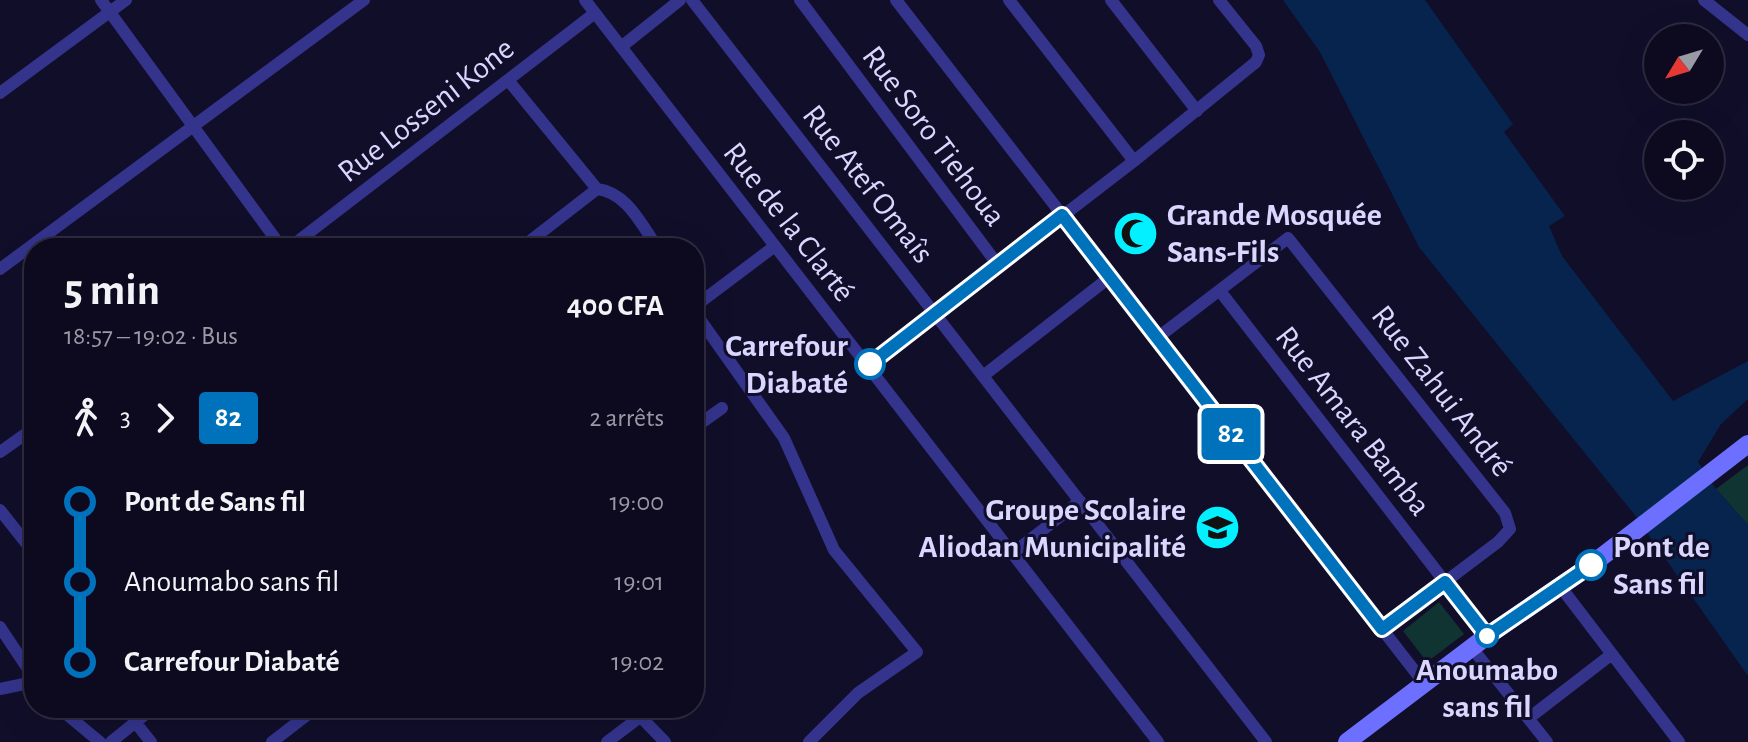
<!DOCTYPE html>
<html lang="fr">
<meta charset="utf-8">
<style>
body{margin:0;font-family:"Alegreya Sans",sans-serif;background:#161329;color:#f1f3f6;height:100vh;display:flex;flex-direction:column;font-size:30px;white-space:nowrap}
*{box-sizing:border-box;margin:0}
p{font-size:26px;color:#9a9aa5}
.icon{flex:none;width:44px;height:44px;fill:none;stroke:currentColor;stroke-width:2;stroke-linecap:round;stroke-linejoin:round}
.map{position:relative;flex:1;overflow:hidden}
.sheet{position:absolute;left:24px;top:238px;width:680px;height:480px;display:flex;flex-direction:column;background:#0d0a20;border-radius:32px;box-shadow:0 8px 32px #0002,0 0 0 2px #2d2b3e}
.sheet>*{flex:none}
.badge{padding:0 16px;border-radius:6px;font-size:28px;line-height:52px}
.needle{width:52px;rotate:232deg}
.controls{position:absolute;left:1644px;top:24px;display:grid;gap:16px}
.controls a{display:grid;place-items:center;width:80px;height:80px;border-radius:50%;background:#0d0a20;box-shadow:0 8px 32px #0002,0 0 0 2px #2d2b3e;font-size:40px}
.map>.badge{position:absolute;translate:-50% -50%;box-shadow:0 0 0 4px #fff}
.legs{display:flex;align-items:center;gap:12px;height:88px;padding:0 40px;font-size:26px}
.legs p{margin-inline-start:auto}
.headline{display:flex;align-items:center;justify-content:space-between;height:136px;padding:0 40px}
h1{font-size:44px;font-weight:700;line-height:60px}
ul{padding:0 40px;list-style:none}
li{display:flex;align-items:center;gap:28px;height:80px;font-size:30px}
li i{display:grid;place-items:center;width:12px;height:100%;margin:0 10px;background:currentColor}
li i::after{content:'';width:20px;height:20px;margin:-10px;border:6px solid;border-radius:50%;background:#0d0a20}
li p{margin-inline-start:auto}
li:first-child i{background:linear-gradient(#0000 50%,currentColor 0)}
li:last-child i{background:linear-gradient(currentColor 50%,#0000 0)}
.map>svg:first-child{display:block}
.green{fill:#103432}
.water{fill:#07244f}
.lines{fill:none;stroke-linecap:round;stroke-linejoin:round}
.street{stroke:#34348d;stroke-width:12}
.secondary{stroke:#6d70ff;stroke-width:18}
.line-1-casing{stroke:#fff;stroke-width:18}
.line-1{stroke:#0072bc;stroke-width:12}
.stop-1-dot{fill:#fff;stroke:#0072bc;stroke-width:4}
.labels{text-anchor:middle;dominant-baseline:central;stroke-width:6;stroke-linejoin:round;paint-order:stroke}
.street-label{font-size:32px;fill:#d9d6ff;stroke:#110e2a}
.poi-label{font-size:32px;font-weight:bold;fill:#d9d6ff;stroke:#110e2a;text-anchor:start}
.stop-label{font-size:32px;font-weight:bold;fill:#d9d6ff;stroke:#110e2a;text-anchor:end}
</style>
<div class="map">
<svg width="1748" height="742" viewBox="0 0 1748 742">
<rect width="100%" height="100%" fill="#110e2a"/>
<!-- green -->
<path class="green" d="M 1748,465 L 1748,525 L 1716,489 Z
M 1439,602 L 1464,634 L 1427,662 L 1403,631 Z"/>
<!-- water -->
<path class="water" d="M 1283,0 L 1425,0 L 1513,124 L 1504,132 L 1565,216 L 1549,226 L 1562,256 L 1673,401 L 1748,361 L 1748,399 L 1721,424 L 1698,462 L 1716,489 L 1748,525 L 1748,676 L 1634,514 L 1419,247 L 1320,52 Z"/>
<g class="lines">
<!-- street -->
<path class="street" d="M 101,0 L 282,248
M 585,0 L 1158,742
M 692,0 L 1266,742
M 800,0 L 998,265
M 896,0 L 1382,629
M 1009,0 L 1134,161
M 1111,0 L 1197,111
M 1704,0 L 1748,35
M 621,47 L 680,0
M 508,80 L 597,189 C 627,192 642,226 658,248
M 0,93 L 126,0
M 289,248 L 595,13
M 521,248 L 597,189
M 0,269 L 364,0
M 694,307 L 775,246
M 694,311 L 784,438 L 834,550 L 917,652 L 858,693 L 809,742
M 1157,338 L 1288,238 L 1505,513 L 1510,529 L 1498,542 L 1445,582 L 1220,291
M 868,366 L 1134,161 L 1256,62 L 1259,55 L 1256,46 L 1219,0
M 983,376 L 1110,277
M 694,428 L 722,408
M 0,452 L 34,428
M 0,510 L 34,553
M 1013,553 L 1080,501
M 1560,586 L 1679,742
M 0,627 L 34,678
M 1472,648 L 1547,742
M 1424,683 L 1382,629 L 1445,582 L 1487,636
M 0,689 L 34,682
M 59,708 L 100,742
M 632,708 L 665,742
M 1529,718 L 1612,654
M 135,722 L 151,742
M 111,742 L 153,708
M 272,742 L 316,708
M 607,742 L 640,717"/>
<!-- secondary -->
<path class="secondary" d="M 1347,742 L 1487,636 L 1591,565 L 1748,444"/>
</g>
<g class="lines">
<defs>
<path id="line-1" d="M 870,364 L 1062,215 L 1382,629 L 1445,582 L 1487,636 L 1591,565"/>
</defs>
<!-- line-1 casing -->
<use href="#line-1" class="line-1-casing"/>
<!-- line-1 -->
<use href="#line-1" class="line-1"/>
</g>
<!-- icons -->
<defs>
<symbol id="mosque-disc" viewBox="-11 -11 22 22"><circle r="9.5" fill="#02f0ff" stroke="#110e2a"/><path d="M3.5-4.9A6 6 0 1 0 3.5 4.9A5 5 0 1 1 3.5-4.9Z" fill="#111"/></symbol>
<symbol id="school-disc" viewBox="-11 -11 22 22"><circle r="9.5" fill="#02f0ff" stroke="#110e2a"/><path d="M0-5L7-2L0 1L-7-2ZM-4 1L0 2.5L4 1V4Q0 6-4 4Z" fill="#111"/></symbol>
</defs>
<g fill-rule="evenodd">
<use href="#mosque-disc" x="1110" y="208" width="51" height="51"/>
<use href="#school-disc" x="1192" y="502" width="51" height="51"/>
</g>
<!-- markers -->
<g class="stop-1-dot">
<circle cx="870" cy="364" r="14"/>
<circle cx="1591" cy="565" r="14"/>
<circle cx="1487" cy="636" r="10"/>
</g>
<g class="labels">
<!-- street labels -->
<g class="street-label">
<text transform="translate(426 110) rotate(-38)">Rue Losseni Kone</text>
<text transform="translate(934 136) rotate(53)">Rue Soro Tiehoua</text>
<text transform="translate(868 184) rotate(52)">Rue Atef Omaîs</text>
<text transform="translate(789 222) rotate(52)">Rue de la Clarté</text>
<text transform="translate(1442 391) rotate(52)">Rue Zahui André</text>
<text transform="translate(1353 421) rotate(52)">Rue Amara Bamba</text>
</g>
<!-- poi labels -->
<g class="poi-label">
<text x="1167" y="215">Grande Mosquée<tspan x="1167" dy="37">Sans-Fils</tspan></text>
<text x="1186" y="510" text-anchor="end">Groupe Scolaire<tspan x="1186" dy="37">Aliodan Municipalité</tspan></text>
</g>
<!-- stop labels -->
<g class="stop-label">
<text x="848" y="346">Carrefour<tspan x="848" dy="37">Diabaté</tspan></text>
<text x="1613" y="547" text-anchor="start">Pont de<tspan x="1613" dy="37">Sans fil</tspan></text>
<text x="1487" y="670" text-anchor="middle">Anoumabo<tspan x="1487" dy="37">sans fil</tspan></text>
</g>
</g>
</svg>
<div class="controls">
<a><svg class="needle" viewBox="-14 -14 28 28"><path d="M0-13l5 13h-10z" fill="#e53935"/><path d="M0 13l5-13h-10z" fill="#9a9aa5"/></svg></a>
<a><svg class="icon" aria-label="locate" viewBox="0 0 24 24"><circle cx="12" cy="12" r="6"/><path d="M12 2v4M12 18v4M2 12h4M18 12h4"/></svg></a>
</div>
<b class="badge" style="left:1231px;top:434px;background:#0072bc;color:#fff">82</b>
<section class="sheet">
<div class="headline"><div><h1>5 min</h1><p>18:57 – 19:02 · Bus</p></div><b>400 CFA</b></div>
<div class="legs"><svg class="icon" aria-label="walk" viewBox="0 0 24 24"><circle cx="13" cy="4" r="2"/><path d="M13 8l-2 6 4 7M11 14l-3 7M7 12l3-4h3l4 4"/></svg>3<svg class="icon" aria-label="forward" viewBox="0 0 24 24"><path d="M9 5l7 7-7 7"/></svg><b class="badge" style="background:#0072bc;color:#fff">82</b><p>2 arrêts</p></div>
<ul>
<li><i style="color:#0072bc"></i><b>Pont de Sans fil</b><p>19:00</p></li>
<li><i style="color:#0072bc"></i><span>Anoumabo sans fil</span><p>19:01</p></li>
<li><i style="color:#0072bc"></i><b>Carrefour Diabaté</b><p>19:02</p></li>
</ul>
</section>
</div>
